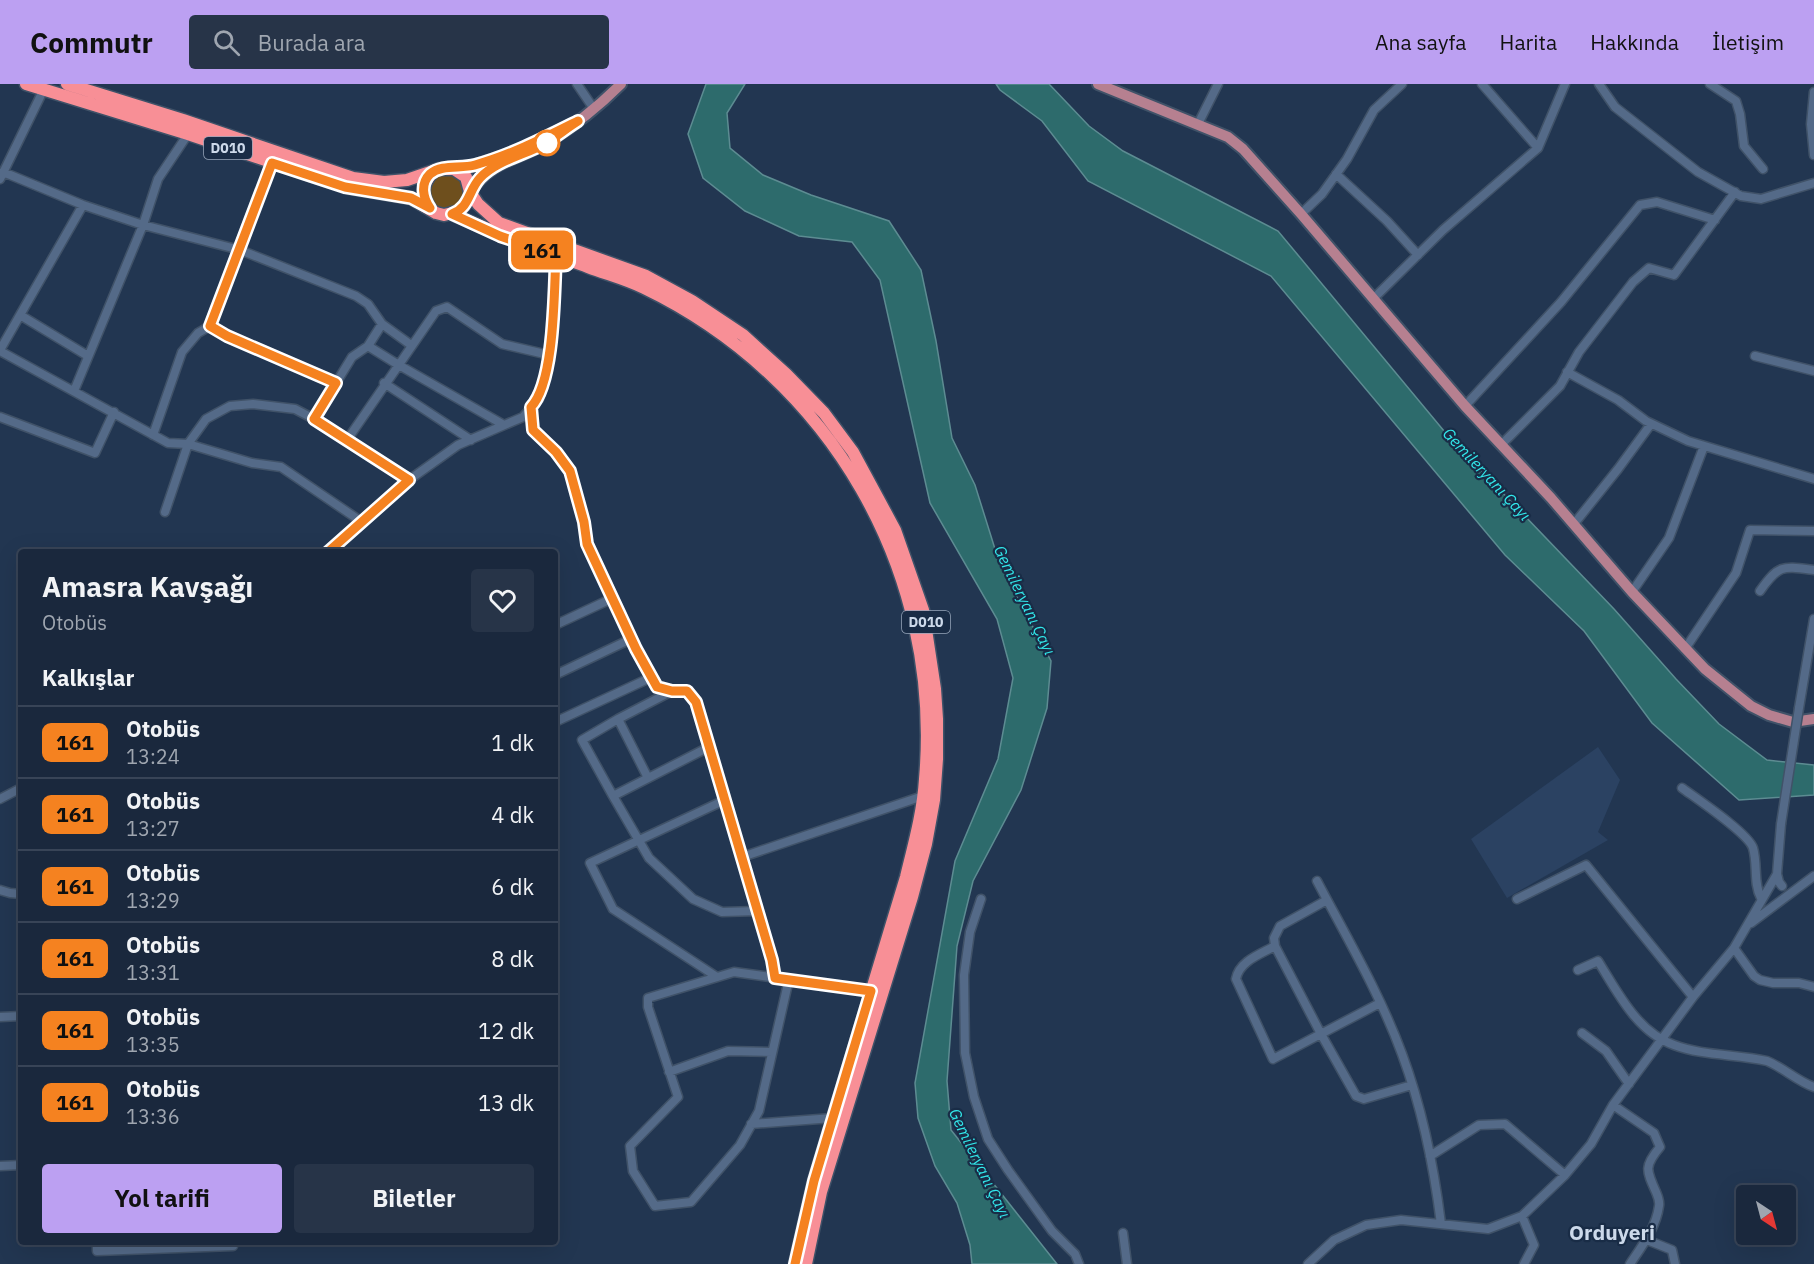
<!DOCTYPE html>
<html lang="tr">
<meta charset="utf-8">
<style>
body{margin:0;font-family:"IBM Plex Sans",sans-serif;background:#273448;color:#f1f3f6;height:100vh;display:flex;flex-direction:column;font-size:22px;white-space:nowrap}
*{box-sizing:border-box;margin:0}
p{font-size:20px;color:#9fa6b0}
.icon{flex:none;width:33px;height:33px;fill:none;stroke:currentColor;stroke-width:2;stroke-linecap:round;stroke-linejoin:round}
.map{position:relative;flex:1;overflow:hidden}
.details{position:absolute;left:18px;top:465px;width:540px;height:696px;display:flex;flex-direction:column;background:#1a283d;border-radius:6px;box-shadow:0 6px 24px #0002,0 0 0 2px #384457}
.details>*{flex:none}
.badge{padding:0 12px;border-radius:9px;font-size:21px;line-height:39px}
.needle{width:39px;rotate:144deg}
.buttons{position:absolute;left:1736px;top:1101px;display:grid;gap:12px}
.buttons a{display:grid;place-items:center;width:60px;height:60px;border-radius:6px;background:#1a283d;box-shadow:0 6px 24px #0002,0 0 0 2px #384457;font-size:30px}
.map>.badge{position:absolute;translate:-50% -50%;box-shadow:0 0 0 3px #fff}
h2{padding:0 24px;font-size:22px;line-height:54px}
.round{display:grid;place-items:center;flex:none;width:63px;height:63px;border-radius:6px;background:#273448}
.headline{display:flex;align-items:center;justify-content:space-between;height:102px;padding:0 24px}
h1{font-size:28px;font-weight:700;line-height:45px}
.button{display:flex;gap:12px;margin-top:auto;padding:12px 24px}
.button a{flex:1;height:69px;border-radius:6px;background:#bca0f2;color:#111;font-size:24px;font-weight:700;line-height:69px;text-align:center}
.button a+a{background:#273448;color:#f1f3f6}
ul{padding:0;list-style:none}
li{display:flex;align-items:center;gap:18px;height:72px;padding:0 24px;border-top:2px solid #384457}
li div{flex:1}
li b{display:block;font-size:22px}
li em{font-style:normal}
li .badge{min-width:66px;font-weight:700;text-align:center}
header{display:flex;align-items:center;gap:36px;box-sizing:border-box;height:84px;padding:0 30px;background:#bca0f2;color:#111}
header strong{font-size:28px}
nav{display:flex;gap:33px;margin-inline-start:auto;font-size:21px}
.search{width:420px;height:54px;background:#273448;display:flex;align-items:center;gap:15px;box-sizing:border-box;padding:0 21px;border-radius:6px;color:#9fa6b0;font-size:22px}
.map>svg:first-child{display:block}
.built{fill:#2b4262}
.green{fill:#6e4f1d}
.water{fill:#2d6b6c;stroke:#5d8c92;stroke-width:1.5}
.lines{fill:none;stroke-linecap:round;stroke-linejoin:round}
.minor-casing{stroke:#405268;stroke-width:11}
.major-casing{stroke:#405268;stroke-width:14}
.highway-casing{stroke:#405268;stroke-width:15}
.minor{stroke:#546a88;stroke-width:8}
.major{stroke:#b68090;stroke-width:10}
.highway{stroke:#f88f96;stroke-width:12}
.minor-bridge-casing{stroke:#405268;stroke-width:11;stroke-linecap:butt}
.minor-bridge{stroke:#546a88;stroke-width:8}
.line-casing{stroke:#fff;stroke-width:14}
.line{stroke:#f58220;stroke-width:9}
.stop-dot{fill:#fff;stroke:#f58220;stroke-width:3}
.labels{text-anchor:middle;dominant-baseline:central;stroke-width:4.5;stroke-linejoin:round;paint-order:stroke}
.shield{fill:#192c46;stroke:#96a5b9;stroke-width:1.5}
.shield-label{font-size:14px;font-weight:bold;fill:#ccd9ea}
.water-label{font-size:16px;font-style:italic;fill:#32e7ea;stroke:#192c46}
.district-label{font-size:21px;font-weight:bold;fill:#ccd9ea;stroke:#192c46}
</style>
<header>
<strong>Commutr</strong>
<div class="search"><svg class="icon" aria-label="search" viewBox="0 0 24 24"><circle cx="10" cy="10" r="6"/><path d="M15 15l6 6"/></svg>Burada ara</div>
<nav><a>Ana sayfa</a><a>Harita</a><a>Hakkında</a><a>İletişim</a></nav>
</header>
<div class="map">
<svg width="1814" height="1180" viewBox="0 0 1814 1180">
<rect width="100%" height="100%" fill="#223651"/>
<!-- built -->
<path class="built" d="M 1598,663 L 1620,696 L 1598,748 L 1608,756 L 1507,814 L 1471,755 Z"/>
<!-- green -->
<path class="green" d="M430 108a17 17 0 1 1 34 0a17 17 0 1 1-34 0Z"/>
<!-- water -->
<path class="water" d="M 706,0 L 745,0 L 727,29 L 730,64 L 763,91 L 811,111 L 889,137 L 921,186 L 936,257 L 952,354 L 975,401 L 1000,481 L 1051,577 L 1047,624 L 1021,706 L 973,797 L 957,862 L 947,997 L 951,1046 L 1057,1180 L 972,1180 L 970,1161 L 957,1119 L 935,1082 L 918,1034 L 915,999 L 955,777 L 998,675 L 1013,594 L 997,535 L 930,419 L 880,196 L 852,158 L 799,152 L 745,127 L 703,94 L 688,50 Z
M 996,0 L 1049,0 L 1089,42 L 1123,67 L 1278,147 L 1449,353 L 1614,525 L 1676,595 L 1719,640 L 1767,676 L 1814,681 L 1814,711 L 1739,716 L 1652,639 L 1584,547 L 1505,471 L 1271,192 L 1088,97 L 1042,37 L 1000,6 Z"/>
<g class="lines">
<defs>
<path id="minor" d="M 577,0 L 594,25
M 1482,0 L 1538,64
M 1599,0 L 1615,23 L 1698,88 L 1741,112 L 1761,115 L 1814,99
M 1710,0 L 1736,17 L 1740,30 L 1744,62 L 1763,85
M 1814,8 L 1811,40 L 1814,71
M 1198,40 L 1218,0
M 272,79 L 210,242 L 227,252 L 336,299
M 3,88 L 83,121 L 143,141 L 240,166 L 356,212 L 368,220 L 382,240 L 411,261
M 1336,90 L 1387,137 L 1418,171
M 0,95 L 41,11
M 1301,130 L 1322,110 L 1347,75 L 1374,26 L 1402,0
M 1374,214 L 1443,146 L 1538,64 L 1565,0
M 20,231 L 88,272
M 368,262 L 382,240
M 0,266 L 83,121
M 0,267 L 168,359 L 188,360 L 206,335 L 230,322 L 253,320 L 295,325 L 320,338 L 409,396
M 1755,272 L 1814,287
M 1567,288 L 1618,316 L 1646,337 L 1688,357 L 1814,395
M 384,299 L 471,356
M 74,307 L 143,141 L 158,95 L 188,50
M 1465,322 L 1561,218 L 1640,121 L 1657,118 L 1715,136
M 532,323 L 533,346 L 556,368 L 570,387 L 584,438 L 587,460 L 636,565 L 657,603 L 672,607 L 687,607 L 696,618 L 772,876 L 775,894
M 0,333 L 95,369 L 114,328
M 314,335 L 352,273 L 368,262 L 397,280 L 504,341
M 153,351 L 182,268 L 198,249 L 210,242
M 347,356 L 436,227 L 447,223 L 502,260 L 549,271
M 1502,360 L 1560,302 L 1579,268 L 1633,198 L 1649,184 L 1674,191 L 1735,108
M 165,428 L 188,360 L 252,379 L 281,383 L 362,438
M 1574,440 L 1618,385 L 1651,340
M 328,468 L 409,396 L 458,361 L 523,333 L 539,315 L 549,271 L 556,171
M 1760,507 C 1779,480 1783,482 1814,486
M 1632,508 L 1669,454 L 1704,362
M 555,541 L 613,514
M 1685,565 L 1736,489 L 1750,446 L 1814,447
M 555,591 L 631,555
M 1799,624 L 1814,535
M 555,638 L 652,593
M 709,663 L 613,712 L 649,774 L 693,815 L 722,828 L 758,827
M 648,694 L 618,635 L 672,607
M 1682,704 C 1697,715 1748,749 1753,764 C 1758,781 1753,799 1761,814
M 613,712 L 582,656 L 618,635
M 0,715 L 21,704
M 1781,740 L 1777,790 L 1779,798 L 1782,802
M 742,773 L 923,712
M 1317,797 C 1347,854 1380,910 1402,970 C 1422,1024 1434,1083 1441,1140
M 0,806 L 10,809 L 21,810
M 981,815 L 970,848 L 964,891 L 965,969 L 974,1013 L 988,1055 L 1008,1086 L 1052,1147 L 1075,1170 L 1079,1180
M 1517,815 L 1586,781 L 1693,913
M 1327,816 L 1280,842 L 1274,854 L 1275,862 L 1321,950 L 1356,1012 L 1364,1015 L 1412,1001
M 1751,839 L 1814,792
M 1275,862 C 1261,870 1239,877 1236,895 L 1273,975 L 1380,919
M 1734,864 L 1754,892 L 1760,896 L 1773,899 L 1799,899 L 1814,903
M 1578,886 L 1598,877 C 1618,909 1637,948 1674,961 C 1703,972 1737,970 1767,977 C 1784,984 1797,997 1814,1003
M 717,893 L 613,825 L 590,779 L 725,716
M 789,895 L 759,1027 L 740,1061 L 691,1118 L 655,1122 L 633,1087 L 630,1062 L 678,1013 L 648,923 L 648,914 L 734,888 L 871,907
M 0,933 L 21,932
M 1582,949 L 1606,967 L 1629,1000
M 669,988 L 728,967 L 772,968
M 1613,1021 L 1654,1049 L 1660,1063 C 1644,1082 1646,1086 1656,1108 C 1658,1113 1660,1117 1659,1122 C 1656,1144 1642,1162 1630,1180
M 751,1040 L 833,1034
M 1430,1072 L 1479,1041 L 1505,1040 L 1565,1091
M 0,1082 L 21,1081
M 1522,1132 L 1534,1161 L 1524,1180
M 1123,1149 L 1127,1180
M 1647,1156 L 1672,1166 L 1675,1180
M 97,1158 L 97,1167 L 233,1162
M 1308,1180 L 1334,1156 L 1366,1141 L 1401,1136 L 1488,1145 L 1522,1132 L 1565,1091 L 1591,1060 L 1613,1021 L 1693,913 L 1734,864 L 1777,790"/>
<path id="major" d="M 1098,0 L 1228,53 L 1243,65 L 1301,130 L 1465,322 L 1551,414 L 1632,508 L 1705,585 L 1751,622 L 1769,631 L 1793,638 L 1814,635
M 454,85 L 469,83 L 501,73
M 470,108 C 493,75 516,77 548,58 C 574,42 599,22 621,0"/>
<path id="highway" d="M 26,0 L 188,50 L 345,103 L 411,114 L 436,129 L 444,131 L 460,127 L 469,115 L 470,108
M 67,0 L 183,36 L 353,94 L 384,98 L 407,96 L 439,85 L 454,85 L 466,93 L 470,108 L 478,120 L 499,139 L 646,192 L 692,217 L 743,251 L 786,290 L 824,329 L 853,368 L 895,446 L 923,526 L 935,605 L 937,635 L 937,675 L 934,716 L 926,760 L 912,813 L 821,1108 L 806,1180
M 430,124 C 421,111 422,100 432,89
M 452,130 C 497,150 542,166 588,183 C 606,190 626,195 644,204 C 831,294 943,487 925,695 C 923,728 914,760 906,793 L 814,1097 L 795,1180"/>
</defs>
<!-- minor casing -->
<use href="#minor" class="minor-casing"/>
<!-- major casing -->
<use href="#major" class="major-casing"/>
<!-- highway casing -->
<use href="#highway" class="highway-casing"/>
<!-- minor -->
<use href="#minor" class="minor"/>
<!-- major -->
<use href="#major" class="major"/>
<!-- highway -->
<use href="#highway" class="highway"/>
<defs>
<path id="minor-bridge" d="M 1781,740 L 1799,624"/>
</defs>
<!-- minor-bridge casing -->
<use href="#minor-bridge" class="minor-bridge-casing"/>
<!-- minor-bridge -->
<use href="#minor-bridge" class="minor-bridge"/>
</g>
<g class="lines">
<defs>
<path id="line" d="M 328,468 L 409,396 L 314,335 L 336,299 L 227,252 L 210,242 L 272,79 L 345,103 L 411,114 L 430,124 C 423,114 420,100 430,90 C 442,80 460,85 475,81 C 511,71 544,54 578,37 C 567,44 557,52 546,59 C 525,71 497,76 480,94 C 468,107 470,123 452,130 L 500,152 L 556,171 C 554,207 555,298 531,323 L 533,346 L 556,368 L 570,387 L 584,438 L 587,460 L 636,565 L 657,603 L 672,607 L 687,607 L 696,618 L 772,876 L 775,894 L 871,907 L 814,1097 L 795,1180"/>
</defs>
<!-- line casing -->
<use href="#line" class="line-casing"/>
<!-- line -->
<use href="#line" class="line"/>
</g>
<!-- markers -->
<circle class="stop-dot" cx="547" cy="59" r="12"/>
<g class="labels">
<!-- shield labels -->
<g class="shield">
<rect x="204" y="53" width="48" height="22" rx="4.5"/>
<rect x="902" y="527" width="48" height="22" rx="4.5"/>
</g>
<g class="shield-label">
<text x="228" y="64">D010</text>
<text x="926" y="538">D010</text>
</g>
<!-- water labels -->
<g class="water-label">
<text transform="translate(1487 390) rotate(47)">Gemileryanı Çayı</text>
<text transform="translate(1025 516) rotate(64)">Gemileryanı Çayı</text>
<text transform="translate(980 1079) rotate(64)">Gemileryanı Çayı</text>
</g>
<!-- district labels -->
<g class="district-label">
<text x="1612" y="1148">Orduyeri</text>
</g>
</g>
</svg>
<div class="buttons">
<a><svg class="needle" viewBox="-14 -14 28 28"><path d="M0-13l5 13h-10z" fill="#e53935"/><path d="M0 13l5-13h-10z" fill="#9fa6b0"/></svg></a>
</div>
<b class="badge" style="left:542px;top:166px;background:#f58220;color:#111">161</b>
<section class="details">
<div class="headline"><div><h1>Amasra Kavşağı</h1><p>Otobüs</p></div><a class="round"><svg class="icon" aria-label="heart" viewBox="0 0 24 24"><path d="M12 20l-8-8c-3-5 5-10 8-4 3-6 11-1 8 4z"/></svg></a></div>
<h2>Kalkışlar</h2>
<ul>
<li><span class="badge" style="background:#f58220;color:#111">161</span><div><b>Otobüs</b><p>13:24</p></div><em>1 dk</em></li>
<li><span class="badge" style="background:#f58220;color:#111">161</span><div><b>Otobüs</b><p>13:27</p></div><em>4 dk</em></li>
<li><span class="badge" style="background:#f58220;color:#111">161</span><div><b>Otobüs</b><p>13:29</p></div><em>6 dk</em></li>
<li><span class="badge" style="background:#f58220;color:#111">161</span><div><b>Otobüs</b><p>13:31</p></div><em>8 dk</em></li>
<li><span class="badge" style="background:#f58220;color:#111">161</span><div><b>Otobüs</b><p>13:35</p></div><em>12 dk</em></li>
<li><span class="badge" style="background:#f58220;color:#111">161</span><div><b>Otobüs</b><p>13:36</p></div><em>13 dk</em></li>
</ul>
<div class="button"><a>Yol tarifi</a><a>Biletler</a></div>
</section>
</div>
